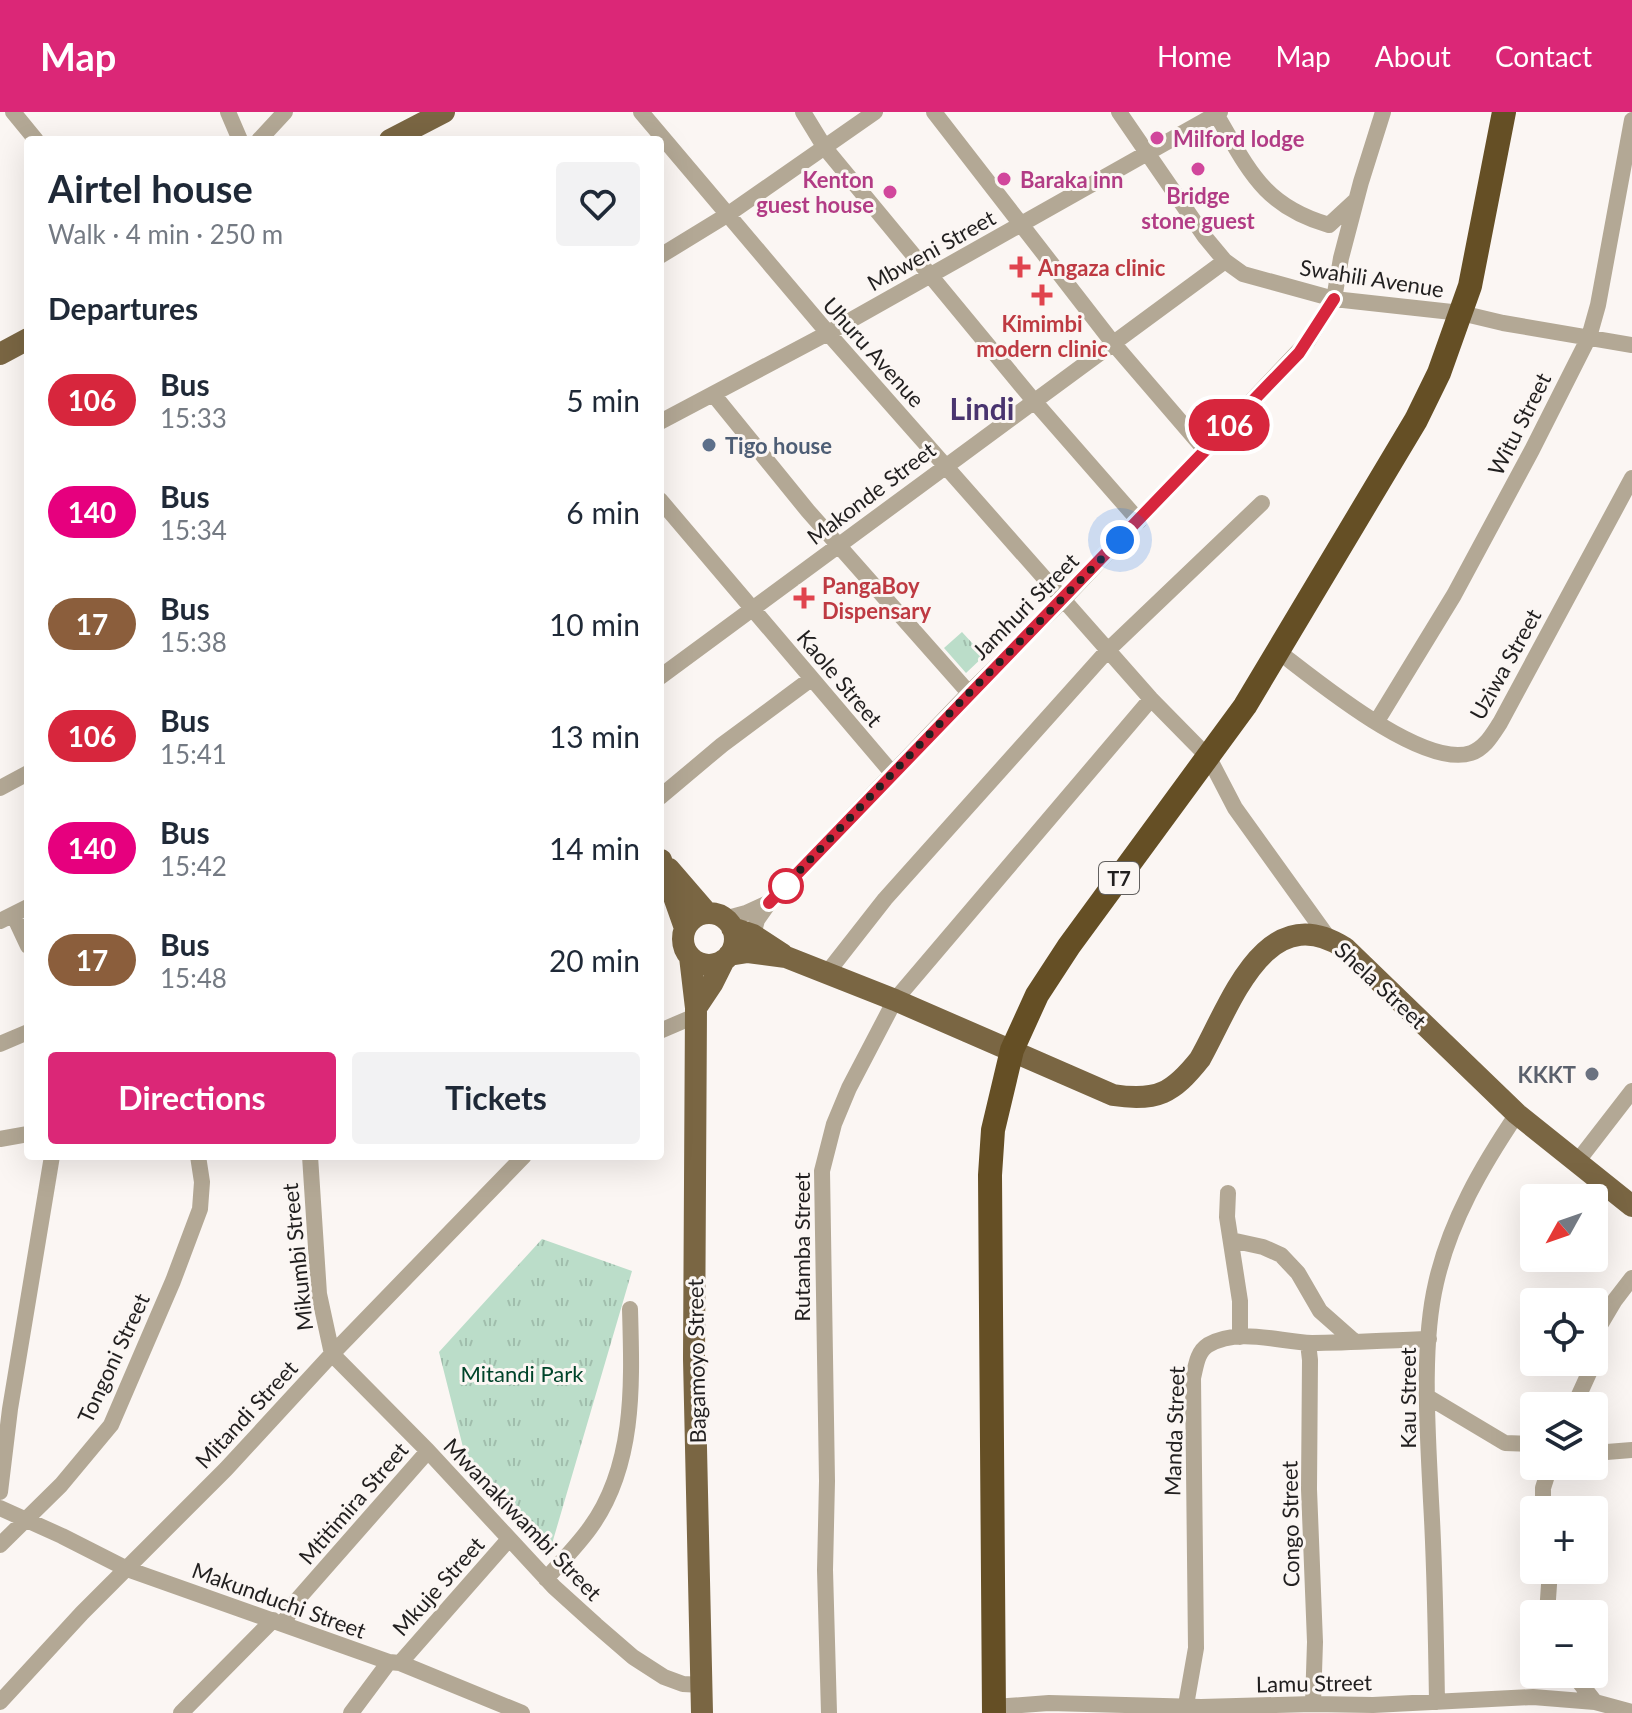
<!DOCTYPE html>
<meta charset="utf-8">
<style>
body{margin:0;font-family:Lato,sans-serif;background:#f2f2f3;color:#1f2937;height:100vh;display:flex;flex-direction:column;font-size:30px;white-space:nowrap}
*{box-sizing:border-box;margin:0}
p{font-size:26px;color:#747a83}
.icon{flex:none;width:44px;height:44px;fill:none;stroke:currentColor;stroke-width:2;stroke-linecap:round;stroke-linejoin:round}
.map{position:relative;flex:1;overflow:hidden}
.side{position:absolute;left:24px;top:24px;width:640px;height:1024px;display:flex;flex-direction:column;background:#fff;border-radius:8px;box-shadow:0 8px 32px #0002}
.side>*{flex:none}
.badge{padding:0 16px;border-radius:26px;font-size:28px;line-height:52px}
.needle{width:52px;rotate:230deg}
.controls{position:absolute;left:1520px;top:1072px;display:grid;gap:16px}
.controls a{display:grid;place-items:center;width:88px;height:88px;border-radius:8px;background:#fff;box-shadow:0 8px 32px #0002;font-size:40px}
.you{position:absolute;width:40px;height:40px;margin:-20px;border:6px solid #fff;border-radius:50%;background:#1a73e8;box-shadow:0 0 0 12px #1a73e833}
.map>.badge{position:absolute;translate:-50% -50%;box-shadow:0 0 0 4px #fff}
h2{padding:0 24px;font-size:30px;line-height:72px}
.round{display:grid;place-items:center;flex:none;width:84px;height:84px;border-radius:8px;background:#f2f2f3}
.head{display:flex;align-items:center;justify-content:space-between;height:136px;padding:0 24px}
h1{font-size:38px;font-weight:700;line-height:60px}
.cta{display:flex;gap:16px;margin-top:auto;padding:16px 24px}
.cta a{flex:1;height:92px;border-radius:8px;background:#db2777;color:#fff;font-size:32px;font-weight:700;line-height:92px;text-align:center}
.cta a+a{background:#f2f2f3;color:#1f2937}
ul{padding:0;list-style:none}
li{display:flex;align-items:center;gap:24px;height:112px;padding:0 24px}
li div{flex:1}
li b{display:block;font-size:30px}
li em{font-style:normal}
li .badge{min-width:88px;font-weight:700;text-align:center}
header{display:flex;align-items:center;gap:48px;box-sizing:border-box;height:112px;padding:0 40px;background:#db2777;color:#fff}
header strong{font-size:38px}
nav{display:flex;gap:44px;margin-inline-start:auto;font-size:28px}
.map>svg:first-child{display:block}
.grass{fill:url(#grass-tufts)}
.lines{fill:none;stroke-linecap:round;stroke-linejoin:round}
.minor{stroke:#b3a895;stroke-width:16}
.major{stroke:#7a6643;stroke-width:22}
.highway{stroke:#654f25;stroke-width:24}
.line-casing{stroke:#fff;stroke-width:18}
.line{stroke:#d7263d;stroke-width:12}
.walk{stroke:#211f1f;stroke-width:8;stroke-dasharray:0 14.4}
.hotel-dot{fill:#d1479c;stroke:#fbf6f3;stroke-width:3}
.health-dot{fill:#e0444e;stroke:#fbf6f3;stroke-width:3}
.service-dot{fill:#5c6f8a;stroke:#fbf6f3;stroke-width:3}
.stop-dot{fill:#fff;stroke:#d7263d;stroke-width:4}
.worship-dot{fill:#6b7280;stroke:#fbf6f3;stroke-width:3}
.labels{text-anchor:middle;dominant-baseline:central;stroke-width:6;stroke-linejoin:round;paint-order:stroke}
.shield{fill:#fbf6f3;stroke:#62605f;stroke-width:2}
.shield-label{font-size:20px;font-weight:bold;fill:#211f1f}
.hotel-label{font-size:22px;font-weight:bold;fill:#b23c85;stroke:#fbf6f3;text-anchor:start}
.street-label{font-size:22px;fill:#211f1f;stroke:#fbf6f3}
.health-label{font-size:22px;font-weight:bold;fill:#be3a42;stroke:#fbf6f3;text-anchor:start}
.service-label{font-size:22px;font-weight:bold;fill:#4e5e75;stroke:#fbf6f3;text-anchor:start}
.worship-label{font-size:22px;font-weight:bold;fill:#5b616d;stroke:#fbf6f3;text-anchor:end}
.park-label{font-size:22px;fill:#00442a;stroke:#fbf6f3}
.district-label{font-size:30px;font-weight:bold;fill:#49346f;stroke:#fbf6f3}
</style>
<header>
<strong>Map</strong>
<nav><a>Home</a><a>Map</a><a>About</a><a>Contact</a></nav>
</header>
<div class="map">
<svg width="1632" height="1601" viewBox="0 0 1632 1601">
<defs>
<pattern id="grass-tufts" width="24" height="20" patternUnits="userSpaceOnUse" patternTransform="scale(2)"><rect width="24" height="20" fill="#bbddc9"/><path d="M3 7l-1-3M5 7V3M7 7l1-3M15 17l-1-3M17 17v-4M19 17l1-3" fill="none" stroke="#a0bdac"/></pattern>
</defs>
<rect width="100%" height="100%" fill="#fbf6f3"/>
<!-- grass -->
<path class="grass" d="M 962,520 L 984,544 L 966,561 L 944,536 Z
M 542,1127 L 632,1159 L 549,1442 L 470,1363 L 439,1240 Z"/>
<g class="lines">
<!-- minor -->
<path class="minor" d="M 13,0 L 36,28
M 228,0 L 240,28
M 641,0 L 828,221 L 1151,587 L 1209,646 L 1235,696 L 1327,824
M 803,0 L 825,36 L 1034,289 L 1139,409
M 934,0 L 1113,231 L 1205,338
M 1119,0 L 1205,125 L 1225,149 L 1243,162 L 1334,187 L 1461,201 L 1503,211 L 1632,233
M 1216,2 C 1249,58 1263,94 1329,113 L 1355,89
M 259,28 L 285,0
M 660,144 L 727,103 L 875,0
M 713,282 L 808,399 L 969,581
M 660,310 L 828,221 L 1220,0
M 660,388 L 893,662
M 1279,540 C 1317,569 1423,657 1471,641 C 1485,636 1492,623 1500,611 L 1632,366
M 660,565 L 1225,149
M 1377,609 L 1454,483 L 1532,338 L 1589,225 L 1598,193 L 1632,8
M 0,676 L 28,661
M 660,685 L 722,633 L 811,567
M 14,804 L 28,834
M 724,807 L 746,801 L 768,791
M 0,809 L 28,795
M 753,823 L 757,808 L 769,791 L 969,581 L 1064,487 L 1308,229 L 1334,187 L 1341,146 L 1361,70 L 1383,0
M 827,861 L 885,787 L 1108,538 L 1262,391
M 660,919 L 695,904
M 0,932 L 28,920
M 0,1027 L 28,1022
M 310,1044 L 319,1182 L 332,1242 L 428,1339 L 554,1475 L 596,1513 L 633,1545 L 664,1565 L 683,1572 L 702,1573
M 1577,1050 L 1632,979
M 1228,1081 L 1227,1105 L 1240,1189 L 1240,1225
M 1231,1128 L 1263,1135 L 1281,1143 L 1298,1161 L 1320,1199 L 1354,1229
M 1308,1231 L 1310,1248 L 1309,1377 L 1315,1530 L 1313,1592
M 1594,1248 L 1599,1215 L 1615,1188 L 1632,1166
M 1428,1285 L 1505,1331 L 1534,1332
M 1574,1294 L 1594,1250
M 1594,1341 L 1632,1338
M 0,1380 L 10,1297 L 52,1044
M 0,1396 L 62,1424 L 127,1457 L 389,1550 L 400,1551 L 522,1601
M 1543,1398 L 1543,1376 L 1550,1354
M 0,1433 L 61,1373 L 111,1313 L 173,1169 L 200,1097 L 202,1070 L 198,1044
M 546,1467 C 561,1450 577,1434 590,1416 C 636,1353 632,1270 630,1197
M 1547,1502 L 1550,1458
M 283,1512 L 297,1488 L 428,1339
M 400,1551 L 509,1427
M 1573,1562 L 1595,1590
M 0,1590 L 82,1501 L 226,1357 L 332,1242 L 524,1044
M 1437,1590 C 1436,1523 1435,1456 1431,1389 C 1428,1324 1421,1235 1436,1171 C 1450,1109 1482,1054 1517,1002
M 1186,1593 L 1196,1536 L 1193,1266 C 1196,1254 1197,1240 1208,1233 C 1239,1215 1279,1230 1312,1231 C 1351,1231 1390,1228 1429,1227
M 994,1595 L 1049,1591 L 1201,1595 L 1313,1592 L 1373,1593 L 1533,1585 L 1595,1590 L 1632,1600
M 181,1601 L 273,1508
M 351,1601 L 389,1550
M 829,1601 L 825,1458 L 827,1369 L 822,1059 L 834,1012 L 849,976 L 895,888 L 1151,587"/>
<!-- major -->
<path class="major" d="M 390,28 L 444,0
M 0,242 L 28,227
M 661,748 L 685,816
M 669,757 L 707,801
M683 827a26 26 0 1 1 52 0a26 26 0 1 1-52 0Z
M 732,816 L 753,823 L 782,842
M 729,843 L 748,840 L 786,845 L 895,888 L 1113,983 C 1157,990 1173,981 1200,947 C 1231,892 1265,785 1345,836 L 1517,1002 L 1632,1094
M 690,845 L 696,896 L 694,1247 L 702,1601
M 696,896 L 712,872 L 724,848"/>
<!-- highway -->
<path class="highway" d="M 994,1601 L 990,1063 L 993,1018 L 1012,938 L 1037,883 L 1069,834 L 1245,594 L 1416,308 L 1439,261 L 1470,174 L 1504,0"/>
</g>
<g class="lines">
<defs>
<path id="line" d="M 769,791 L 1299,241 L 1334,187"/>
</defs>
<!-- line casing -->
<use href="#line" class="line-casing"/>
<!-- line -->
<use href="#line" class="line"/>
<!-- walk -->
<path class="walk" d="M 786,774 L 783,776 L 969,581 L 1120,428"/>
</g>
<!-- markers -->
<g class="hotel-dot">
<circle cx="1157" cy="26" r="8"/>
<circle cx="1198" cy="57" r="8"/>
<circle cx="1004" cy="67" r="8"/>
<circle cx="890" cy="80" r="8"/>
</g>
<g class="health-dot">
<path d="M1016 143h8v8h8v8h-8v8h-8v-8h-8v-8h8z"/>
<path d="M1038 171h8v8h8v8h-8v8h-8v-8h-8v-8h8z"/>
<path d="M800 474h8v8h8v8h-8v8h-8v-8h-8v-8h8z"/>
</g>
<circle class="service-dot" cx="709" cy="333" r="8"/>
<circle class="stop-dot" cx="786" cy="774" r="16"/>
<circle class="worship-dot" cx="1592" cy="962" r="8"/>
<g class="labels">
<!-- shield labels -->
<rect class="shield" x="1099" y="750" width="40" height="32" rx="6"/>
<g class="shield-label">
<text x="1119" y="766">T7</text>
</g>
<!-- hotel labels -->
<g class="hotel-label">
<text x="1173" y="26">Milford lodge</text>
<text x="874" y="67" text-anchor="end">Kenton<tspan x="874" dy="25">guest house</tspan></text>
<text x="1020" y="67">Baraka inn</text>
<text x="1198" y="83" text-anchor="middle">Bridge<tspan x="1198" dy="25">stone guest</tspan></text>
</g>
<!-- street labels -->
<g class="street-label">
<text transform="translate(931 138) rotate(-29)">Mbweni Street</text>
<text transform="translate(1372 166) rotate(9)">Swahili Avenue</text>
<text transform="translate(874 240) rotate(48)">Uhuru Avenue</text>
<text transform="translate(1519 312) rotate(-63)">Witu Street</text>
<text transform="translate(871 381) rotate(-37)">Makonde Street</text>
<text transform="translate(1025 494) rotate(-45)">Jamhuri Street</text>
<text transform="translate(1505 552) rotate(-61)">Uziwa Street</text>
<text transform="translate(840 566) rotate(50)">Kaole Street</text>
<text transform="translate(1381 873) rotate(43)">Shela Street</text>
<text transform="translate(801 1135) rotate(-90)">Rutamba Street</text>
<text transform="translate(297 1145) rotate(-96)">Mikumbi Street</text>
<text transform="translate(113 1246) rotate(-65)">Tongoni Street</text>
<text transform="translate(696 1249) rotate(-91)">Bagamoyo Street</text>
<text transform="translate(1407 1286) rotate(-90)">Kau Street</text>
<text transform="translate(246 1302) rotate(-47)">Mitandi Street</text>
<text transform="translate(1174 1319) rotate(-88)">Manda Street</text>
<text transform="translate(353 1391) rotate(-49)">Mtitimira Street</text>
<text transform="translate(523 1407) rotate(46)">Mwanakiwambi Street</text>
<text transform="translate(1290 1412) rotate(-91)">Congo Street</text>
<text transform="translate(438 1474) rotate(-48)">Mkuje Street</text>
<text transform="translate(279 1488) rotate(20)">Makunduchi Street</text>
<text transform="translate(1314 1571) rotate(-1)">Lamu Street</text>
</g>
<!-- health labels -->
<g class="health-label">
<text x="1038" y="155">Angaza clinic</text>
<text x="1042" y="211" text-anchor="middle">Kimimbi<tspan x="1042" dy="25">modern clinic</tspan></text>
<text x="822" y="473">PangaBoy<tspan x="822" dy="25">Dispensary</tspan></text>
</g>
<!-- service labels -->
<g class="service-label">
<text x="725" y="333">Tigo house</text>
</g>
<!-- worship labels -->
<g class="worship-label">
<text x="1576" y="962">KKKT</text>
</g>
<!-- park labels -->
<g class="park-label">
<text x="522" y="1261">Mitandi Park</text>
</g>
<!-- district labels -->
<g class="district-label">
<text x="982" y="296">Lindi</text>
</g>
</g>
</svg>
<div class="controls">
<a><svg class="needle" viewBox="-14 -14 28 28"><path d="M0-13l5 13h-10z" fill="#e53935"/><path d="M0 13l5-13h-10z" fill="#747a83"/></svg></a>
<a><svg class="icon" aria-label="locate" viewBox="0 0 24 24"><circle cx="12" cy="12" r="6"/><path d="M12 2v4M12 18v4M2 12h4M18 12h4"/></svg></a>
<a><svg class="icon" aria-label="layers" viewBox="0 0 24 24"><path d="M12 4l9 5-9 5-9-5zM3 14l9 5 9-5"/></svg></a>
<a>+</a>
<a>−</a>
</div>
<div class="you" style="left:1120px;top:428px"></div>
<b class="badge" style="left:1229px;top:313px;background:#d7263d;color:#fff">106</b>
<section class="side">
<div class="head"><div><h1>Airtel house</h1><p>Walk · 4 min · 250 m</p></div><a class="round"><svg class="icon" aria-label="heart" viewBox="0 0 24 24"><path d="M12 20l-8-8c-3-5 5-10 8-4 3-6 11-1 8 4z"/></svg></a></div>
<h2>Departures</h2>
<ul>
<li><span class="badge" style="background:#d7263d;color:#fff">106</span><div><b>Bus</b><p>15:33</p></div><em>5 min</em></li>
<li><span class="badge" style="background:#e6007e;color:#fff">140</span><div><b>Bus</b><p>15:34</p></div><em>6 min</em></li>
<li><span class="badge" style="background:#8b5e3c;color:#fff">17</span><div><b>Bus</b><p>15:38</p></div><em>10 min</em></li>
<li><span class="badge" style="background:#d7263d;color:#fff">106</span><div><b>Bus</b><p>15:41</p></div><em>13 min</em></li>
<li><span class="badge" style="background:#e6007e;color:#fff">140</span><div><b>Bus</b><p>15:42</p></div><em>14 min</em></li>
<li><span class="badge" style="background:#8b5e3c;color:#fff">17</span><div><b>Bus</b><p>15:48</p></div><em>20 min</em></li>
</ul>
<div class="cta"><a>Directions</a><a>Tickets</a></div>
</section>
</div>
